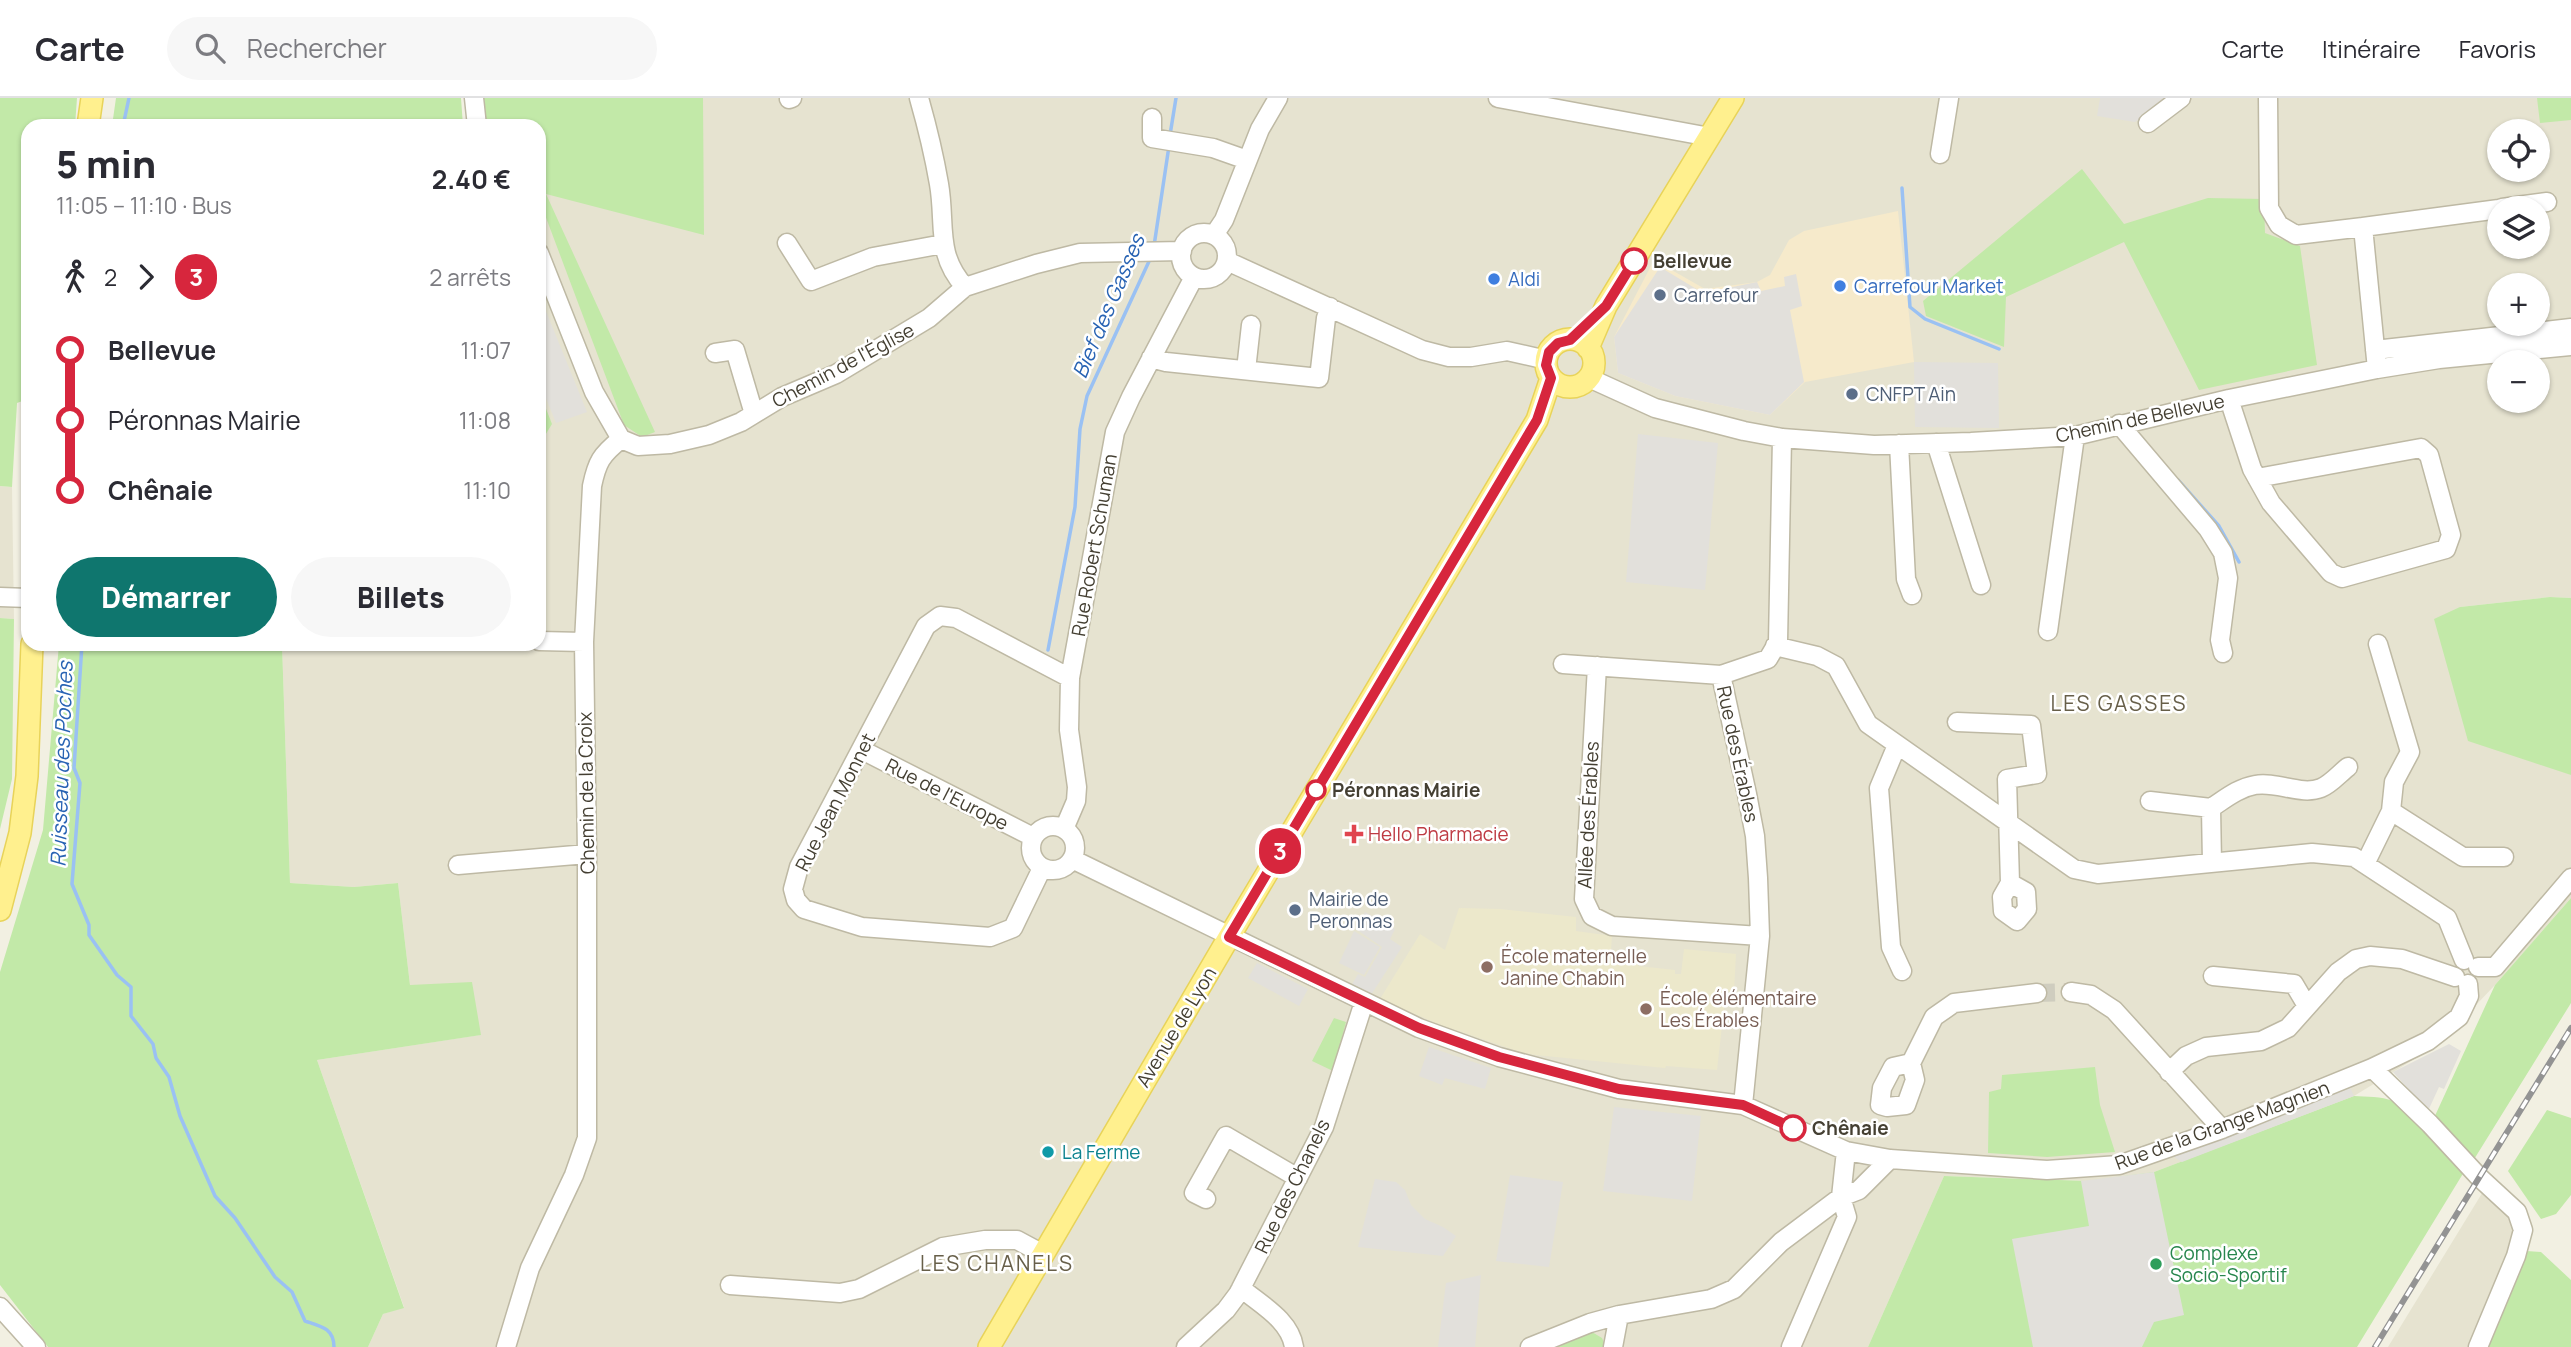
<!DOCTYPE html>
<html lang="fr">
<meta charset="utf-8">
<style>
body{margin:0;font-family:Manrope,sans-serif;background:#f7f7f7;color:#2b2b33;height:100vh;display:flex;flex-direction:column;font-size:26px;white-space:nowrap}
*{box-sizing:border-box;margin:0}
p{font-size:23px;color:#7c7c81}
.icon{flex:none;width:38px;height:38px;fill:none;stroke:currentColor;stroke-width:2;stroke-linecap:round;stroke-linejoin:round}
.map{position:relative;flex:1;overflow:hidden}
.sheet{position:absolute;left:21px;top:21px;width:525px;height:532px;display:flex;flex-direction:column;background:#fff;border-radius:21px;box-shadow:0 2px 5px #0004}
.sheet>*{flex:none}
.badge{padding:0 14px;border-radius:23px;font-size:24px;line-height:46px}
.fabs{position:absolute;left:2487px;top:21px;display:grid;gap:14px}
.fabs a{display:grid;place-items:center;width:63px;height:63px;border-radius:50%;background:#fff;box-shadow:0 2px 5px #0004;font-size:35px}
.map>.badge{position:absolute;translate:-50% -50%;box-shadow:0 0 0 4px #fff}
.legs{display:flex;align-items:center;gap:10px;height:77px;padding:0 35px;font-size:23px}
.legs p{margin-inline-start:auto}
.summary{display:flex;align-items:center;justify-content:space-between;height:119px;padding:0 35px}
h1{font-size:38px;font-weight:800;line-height:52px}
.action{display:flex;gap:14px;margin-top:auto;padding:14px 35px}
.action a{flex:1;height:80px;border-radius:42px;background:#0f766e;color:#fff;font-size:28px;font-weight:800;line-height:80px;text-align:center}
.action a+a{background:#f7f7f7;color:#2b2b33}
ul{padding:0 35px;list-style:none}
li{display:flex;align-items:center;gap:24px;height:70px;font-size:26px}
li i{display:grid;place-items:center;width:10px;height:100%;margin:0 9px;background:currentColor}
li i::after{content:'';width:18px;height:18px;margin:-9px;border:5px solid;border-radius:50%;background:#fff}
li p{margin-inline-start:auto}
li:first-child i{background:linear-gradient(#0000 50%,currentColor 0)}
li:last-child i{background:linear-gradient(currentColor 50%,#0000 0)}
header{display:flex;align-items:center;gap:42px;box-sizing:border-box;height:98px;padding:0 35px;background:#fff;border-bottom:2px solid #e1e1e2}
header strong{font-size:33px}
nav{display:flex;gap:38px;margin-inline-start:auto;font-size:24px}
.search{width:490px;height:63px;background:#f7f7f7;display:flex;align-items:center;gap:18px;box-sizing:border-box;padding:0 24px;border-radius:38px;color:#7c7c81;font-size:26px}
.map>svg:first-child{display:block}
.residential{fill:#e6e3d0;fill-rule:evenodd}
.commercial{fill:#f6eacb}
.education{fill:#ece8cb}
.green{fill:#c2e9a8}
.parking{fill:#e2e0db}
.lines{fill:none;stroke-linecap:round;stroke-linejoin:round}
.stream{stroke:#9ac1f3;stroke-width:3.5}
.minor-tunnel{stroke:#cfcdbf;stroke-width:18;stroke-dasharray:18 9;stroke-linecap:butt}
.minor-casing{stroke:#beb9a4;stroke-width:21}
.major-casing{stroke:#e8d359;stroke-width:24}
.minor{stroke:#fff;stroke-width:18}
.major{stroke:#fff08e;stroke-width:21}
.rail-casing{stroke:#939393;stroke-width:6}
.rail{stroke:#fff;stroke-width:3.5;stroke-dasharray:10;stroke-linecap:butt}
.line-1-casing{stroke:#fff;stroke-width:16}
.line-1{stroke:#d7263d;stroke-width:10}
.stop-1-dot{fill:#fff;stroke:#d7263d;stroke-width:3.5}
.shop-dot{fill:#3f7fe0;stroke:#fff;stroke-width:2.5}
.service-dot{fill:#5c6f8a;stroke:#fff;stroke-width:2.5}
.health-dot{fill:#e0444e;stroke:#fff;stroke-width:2.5}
.education-dot{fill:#8d6e63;stroke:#fff;stroke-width:2.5}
.culture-dot{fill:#0f9aa8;stroke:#fff;stroke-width:2.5}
.leisure-dot{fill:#2e9e5b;stroke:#fff;stroke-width:2.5}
.labels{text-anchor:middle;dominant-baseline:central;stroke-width:5;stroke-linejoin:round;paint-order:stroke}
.stop-label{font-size:19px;font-weight:bold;fill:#443f32;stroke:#fff;text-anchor:start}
.shop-label{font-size:19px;fill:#366cbe;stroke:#fff;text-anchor:start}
.service-label{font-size:19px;fill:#4e5e75;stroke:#fff;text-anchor:start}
.street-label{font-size:19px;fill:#443f32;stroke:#fff}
.health-label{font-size:19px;fill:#be3a42;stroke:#fff;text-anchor:start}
.education-label{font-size:19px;fill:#785e54;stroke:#fff;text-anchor:start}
.culture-label{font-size:19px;fill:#0d838f;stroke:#fff;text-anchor:start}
.leisure-label{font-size:19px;fill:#27864d;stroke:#fff;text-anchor:start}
.water-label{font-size:21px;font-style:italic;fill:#2863b3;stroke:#fff}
.neighbourhood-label{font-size:21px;letter-spacing:2px;fill:#675f49;stroke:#fff}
</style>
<header>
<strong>Carte</strong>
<div class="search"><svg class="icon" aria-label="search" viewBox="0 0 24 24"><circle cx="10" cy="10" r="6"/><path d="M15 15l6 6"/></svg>Rechercher</div>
<nav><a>Carte</a><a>Itinéraire</a><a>Favoris</a></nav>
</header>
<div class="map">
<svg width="2571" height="1249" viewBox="0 0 2571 1249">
<rect width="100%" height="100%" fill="#f2f0e2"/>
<!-- residential -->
<path class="residential" d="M 703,0 L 2571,0 L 2571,500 L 2550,499 L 2460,509 L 2565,673 L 2571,677 L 2571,800 L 2495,887 L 2439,946 L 2354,998 L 2154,1074 L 2086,1083 L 1944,1078 L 1868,1249 L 368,1249 L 383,1216 L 404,1209 L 317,962 L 480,937 L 410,887 L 398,785 L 354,789 L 290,785 L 282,546 L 539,546 L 539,85 L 703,7 ZM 2499,33 L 2538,33 L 2538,72 L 2499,72 ZM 2499,110 L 2538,110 L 2538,149 L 2499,149 ZM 2499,187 L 2538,187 L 2538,226 L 2499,226 ZM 2499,264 L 2538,264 L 2538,303 L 2499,303 Z
M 0,388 L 12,389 L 14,521 L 0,520 Z
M 2493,1081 L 2526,1153 L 2486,1249 L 2388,1249 L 2484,1092 Z"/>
<!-- commercial -->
<path class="commercial" d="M 1898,113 L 1914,264 L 1805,284 L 1770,317 L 1675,298 L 1618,275 L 1614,239 L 1654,162 L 1705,191 L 1757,184 L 1770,177 L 1789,142 L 1804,133 Z"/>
<!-- education -->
<path class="education" d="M 1459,810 L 1500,811 L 1576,819 L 1576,833 L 1612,838 L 1611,852 L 1639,855 L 1638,868 L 1675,872 L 1675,876 L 1681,876 L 1684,851 L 1736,856 L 1734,894 L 1726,893 L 1717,972 L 1666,968 L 1665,970 L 1526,956 L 1438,926 L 1380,901 L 1420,836 L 1445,852 Z"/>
<!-- green -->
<path class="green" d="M 0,0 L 77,0 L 75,28 L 28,28 L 28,301 L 17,305 L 12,389 L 0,388 Z
M 116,0 L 461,0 L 463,28 L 112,28 Z
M 484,0 L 703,0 L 704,137 L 546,96 L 655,334 L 642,339 L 624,327 L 539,101 L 539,28 L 487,28 Z
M 2537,0 L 2571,0 L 2571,22 L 2540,25 Z
M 2082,71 L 2124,126 L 2208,100 L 2264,101 L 2265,135 L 2300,148 L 2317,267 L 2199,292 L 2124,144 L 2006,199 L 2004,249 L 1926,218 L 1923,203 Z
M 539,293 L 552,326 L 541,344 L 539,343 Z
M 2550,499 L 2571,500 L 2571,677 L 2468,643 L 2434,521 L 2460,509 Z
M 0,520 L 14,521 L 12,681 L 0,731 Z
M 59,546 L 282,546 L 290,785 L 354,789 L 398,785 L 410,887 L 472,884 L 481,937 L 317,962 L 404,1210 L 383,1216 L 368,1249 L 48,1249 L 0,1187 L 0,874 L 43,732 Z
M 2571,800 L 2571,905 L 2473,1063 L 2434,1020 L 2495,887 Z
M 1334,920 L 1346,924 L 1333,973 L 1312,963 Z
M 2095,969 L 2100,1007 L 2115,1054 L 2047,1059 L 1988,1055 L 1989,994 L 2001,991 L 2002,977 Z
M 2354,998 C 2367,999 2381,998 2393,1003 C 2415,1014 2446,1055 2464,1074 L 2357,1249 L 1868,1249 L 1944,1078 L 2086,1083 L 2154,1074 Z
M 2547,1012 L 2571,1020 L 2571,1097 L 2556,1116 L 2541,1121 L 2508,1073 Z
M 2526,1153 L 2541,1154 L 2571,1182 L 2571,1249 L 2486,1249 Z
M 1592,1234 L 1602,1240 L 1606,1249 L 1550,1249 Z"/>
<!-- parking -->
<path class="parking" d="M 2100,0 L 2167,0 L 2135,24 L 2097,18 Z
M 1660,169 L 1703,195 L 1757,184 L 1761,193 L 1785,188 L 1784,179 L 1796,176 L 1802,208 L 1790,212 L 1804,284 L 1770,317 L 1675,298 L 1618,275 L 1614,239 Z
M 539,196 L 587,314 L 556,325 L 539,283 Z
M 1914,264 L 1998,265 L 1999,330 L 1915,329 Z
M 1638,336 L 1718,345 L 1705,492 L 1626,484 Z
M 1365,814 L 1395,831 L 1390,841 L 1402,849 L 1371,897 L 1351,888 L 1358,876 L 1365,879 L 1382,849 L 1356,831 Z
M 1354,833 L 1380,849 L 1364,877 L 1339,865 Z
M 1257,865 L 1308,891 L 1299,908 L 1248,880 Z
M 2449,946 L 2461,953 L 2444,991 L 2439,989 L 2428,1013 L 2393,974 Z
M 1429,949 L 1491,970 L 1485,991 L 1445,980 L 1442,987 L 1419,978 Z
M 2349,987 L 2354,998 L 2182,1064 L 2171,1057 Z
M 1614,1009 L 1701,1018 L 1692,1103 L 1603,1093 Z
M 2154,1074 L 2184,1217 L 2154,1224 L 2142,1249 L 2033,1249 L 2012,1141 L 2089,1128 L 2081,1083 Z
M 1510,1077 L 1563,1084 L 1549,1169 L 1496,1163 Z
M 1375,1081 L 1396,1084 L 1405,1092 L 1411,1107 L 1425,1121 L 1443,1129 L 1456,1138 L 1443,1158 L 1358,1149 Z
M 1481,1177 L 1475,1249 L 1438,1249 L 1446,1185 Z"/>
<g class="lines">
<!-- stream -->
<path class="stream" d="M 123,28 L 129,0
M 1170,37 L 1176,0
M 1902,90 L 1910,209 L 1925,221 L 1999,251
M 1154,148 L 1169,48
M 2178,382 L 2219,428 L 2239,464
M 82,546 L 74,670 L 80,685 L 72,786 L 89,827 L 89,837 L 117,877 L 131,889 L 131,918 L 153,946 L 156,960 L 169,979 L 180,1018 L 215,1098 L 235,1120 L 275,1179 L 292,1194 L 305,1223 C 320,1228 334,1230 334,1249
M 1048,552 L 1075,409 L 1080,331 L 1087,298 L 1151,159"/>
<!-- minor-tunnel -->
<path class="minor-tunnel" d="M 2037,895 L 2071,894"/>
<defs>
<path id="minor" d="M 474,0 L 477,28
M 919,0 C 927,28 934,57 939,86 C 946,126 935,156 965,189
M 1498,0 L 1710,39
M 2268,0 L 2269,110 L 2279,127 L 2296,137 L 2363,129
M 789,1 L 792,0
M 1152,20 L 1152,40 L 1213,50 L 1247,62
M 2148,25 L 2181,0
M 1940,56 L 1949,0
M 2502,110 L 2547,104
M1181 158a23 23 0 1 1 46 0a23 23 0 1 1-46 0Z
M 1214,137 L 1224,122 L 1260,31 L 1278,0
M 787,145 L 811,183 L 873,159 L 943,146
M 1227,163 L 1422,252 L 1449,259 L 1471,259 L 1507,253 L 1547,262
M 2375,252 L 2571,230
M 715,255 L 735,252 L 754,316
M 1151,260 L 1166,264 L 1319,280 L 1326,220 L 1330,209
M 2377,271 L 2363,129 L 2499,111
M 1246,272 L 1251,227
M 1589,280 L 1655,310 L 1744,333 L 1782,340 L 1874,347 L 1971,344 L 2075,338 L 2229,301 L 2377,271 L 2439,261 L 2571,248
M 2229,301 L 2252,371 L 2271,405 L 2331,475 L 2342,480 L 2446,451 L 2451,437 L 2429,357 L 2421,350 L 2257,380
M 2119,326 L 2208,431 L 2223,455 L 2228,480 L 2220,542 L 2223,555
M 621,341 L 638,348 L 670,346 L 709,337 L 741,324 L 782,299 L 836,276 L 929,220 L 965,189 L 1036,166 L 1080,155 L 1182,153
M 1936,345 L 1981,487
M 1899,346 L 1906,481 L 1912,497
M 0,499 L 28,500
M 2048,533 L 2075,338
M 539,543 L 584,544
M 1775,548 L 1817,558 L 1836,568 L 1868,626 L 2074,771 L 2098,776 L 2312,755 L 2354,759 L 2447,820 L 2464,862
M 1563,566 L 1721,577
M 1597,568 L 1584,801 L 1592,818 L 1612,828 L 1760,838
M 1957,624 L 2031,627 L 2037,676 L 2007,681 L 2010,785 L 2002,799 L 2003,813 L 2017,823 L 2027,811 L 2026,794 L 2010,785
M 1897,647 L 1879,690 L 1891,849 L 1902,873
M 862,652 L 1033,739
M 2150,703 L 2211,710 L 2212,765
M 2211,710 C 2225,701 2238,690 2255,687 C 2277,683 2301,698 2321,690 C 2331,686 2340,675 2348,669
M 2391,713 L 2463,759 L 2504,759
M1031 750a22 22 0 1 1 44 0a22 22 0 1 1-44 0Z
M 1064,731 L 1076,703 L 1077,689 L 1069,632 L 1070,580 L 1115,334 L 1131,299 L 1194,179
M 1072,761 L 1419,930 L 1499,959 L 1619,991 L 1743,1007 L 1846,1053 L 1890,1061 L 2047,1072 L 2119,1067 L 2222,1031 L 2372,970 L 2428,943 L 2459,919 L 2469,898 L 2468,886
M 2365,766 L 2391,713 L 2394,684 L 2410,654 L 2378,546
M 458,767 L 587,756
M 1042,770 L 1013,830 L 990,839 L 862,829 L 804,811 L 796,802 L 793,791 L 799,769 L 926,528 L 940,518 L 956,520 L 1070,580
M 2478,869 L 2495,869 L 2571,780
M 2213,878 L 2294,886 L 2307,908
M 2071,894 L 2091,897 L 2114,912 L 2222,1031
M 1911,965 L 1915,982 L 1906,1007 L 1887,1009 L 1880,1007 L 1882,990 L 1893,969 L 1911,965 L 1934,919 L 1954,905 L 2037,895
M 2372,970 L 2430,1026 L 2479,1079 L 2517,1114 L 2523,1132 L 2516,1158 L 2478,1249
M 2169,974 L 2186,958 L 2206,949 L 2261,943 L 2288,930 L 2338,874 L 2356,861 L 2370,858 L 2402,861 L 2455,879
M 1743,1007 L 1760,838 L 1758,780 L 1755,738 L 1747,696 L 1721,577 L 1768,561 L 1778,544 L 1782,340
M 1206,1101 L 1194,1095 L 1226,1038 L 1298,1080
M 730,1187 L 840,1195 L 859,1191 L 943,1149 L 985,1142 L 1017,1142 L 1043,1156
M 1241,1190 C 1261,1207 1290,1222 1294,1249
M 0,1209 L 36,1249
M 506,1249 L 530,1170 L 574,1077 L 587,1040 L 587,756 L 584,544 L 592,388 C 597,364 601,357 621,341 L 594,294 L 539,155
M 1186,1249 L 1226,1212 L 1238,1196 L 1324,1029 L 1364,904
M 1530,1249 L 1590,1225 L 1619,1217 L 1711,1201 L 1734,1191 L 1781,1144 L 1841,1099 L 1859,1092 L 1890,1061
M 1613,1249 L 1619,1217
M 1791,1249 L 1847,1119 L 1841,1099 L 1846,1053"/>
<path id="major" d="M 88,28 L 92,0
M1546 265a24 24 0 1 1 48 0a24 24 0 1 1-48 0Z
M 1588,250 L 1606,208 L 1733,0
M 0,812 L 20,735 L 27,678 L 32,546
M 989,1249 L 1229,839 L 1537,322 L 1551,280"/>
</defs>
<!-- minor casing -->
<use href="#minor" class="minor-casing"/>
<!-- major casing -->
<use href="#major" class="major-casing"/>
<!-- minor -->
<use href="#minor" class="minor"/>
<!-- major -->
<use href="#major" class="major"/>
<defs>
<path id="rail" d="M 2375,1249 L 2571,930"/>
</defs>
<!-- rail casing -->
<use href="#rail" class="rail-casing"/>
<!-- rail -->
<use href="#rail" class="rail"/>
</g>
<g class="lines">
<defs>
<path id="line-1" d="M 1634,163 L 1606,208 L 1570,242 L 1558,245 L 1549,254 L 1546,267 L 1551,280 L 1537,322 L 1229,839 L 1419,930 L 1499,959 L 1619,991 L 1743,1007 L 1793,1030"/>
</defs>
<!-- line-1 casing -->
<use href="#line-1" class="line-1-casing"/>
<!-- line-1 -->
<use href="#line-1" class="line-1"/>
</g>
<!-- markers -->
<g class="stop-1-dot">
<circle cx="1634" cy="163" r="12"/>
<circle cx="1316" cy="692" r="9"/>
<circle cx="1793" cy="1030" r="12"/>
</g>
<g class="shop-dot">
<circle cx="1494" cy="181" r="7"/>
<circle cx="1840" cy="188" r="7"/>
</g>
<g class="service-dot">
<circle cx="1660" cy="197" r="7"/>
<circle cx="1852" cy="296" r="7"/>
<circle cx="1295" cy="812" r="7"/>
</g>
<path class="health-dot" d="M1350.5 725.5h7v7h7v7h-7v7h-7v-7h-7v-7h7z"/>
<g class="education-dot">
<circle cx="1487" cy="869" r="7"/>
<circle cx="1646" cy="911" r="7"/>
</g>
<circle class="culture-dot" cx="1048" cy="1054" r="7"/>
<circle class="leisure-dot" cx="2156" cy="1166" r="7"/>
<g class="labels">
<!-- stop labels -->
<g class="stop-label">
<text x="1653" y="163">Bellevue</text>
<text x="1332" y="692">Péronnas Mairie</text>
<text x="1812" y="1030">Chênaie</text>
</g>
<!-- shop labels -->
<g class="shop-label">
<text x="1508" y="181">Aldi</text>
<text x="1854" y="188">Carrefour Market</text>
</g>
<!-- service labels -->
<g class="service-label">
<text x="1674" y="197">Carrefour</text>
<text x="1866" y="296">CNFPT Ain</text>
<text x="1309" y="801">Mairie de<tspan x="1309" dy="22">Peronnas</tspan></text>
</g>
<!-- street labels -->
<g class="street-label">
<text transform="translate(843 267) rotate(-28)">Chemin de l'Église</text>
<text transform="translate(2140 320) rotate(-12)">Chemin de Bellevue</text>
<text transform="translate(1094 447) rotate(-80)">Rue Robert Schuman</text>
<text transform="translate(1738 656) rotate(78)">Rue des Érables</text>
<text transform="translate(586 695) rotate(-91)">Chemin de la Croix</text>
<text transform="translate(947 696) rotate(27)">Rue de l'Europe</text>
<text transform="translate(835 704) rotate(-63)">Rue Jean Monnet</text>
<text transform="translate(1588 717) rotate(-87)">Allée des Érables</text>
<text transform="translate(1176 929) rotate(-59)">Avenue de Lyon</text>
<text transform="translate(2222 1027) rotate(-20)">Rue de la Grange Magnien</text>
<text transform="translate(1292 1088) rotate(-64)">Rue des Chanels</text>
</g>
<!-- health labels -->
<g class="health-label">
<text x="1368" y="736">Hello Pharmacie</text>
</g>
<!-- education labels -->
<g class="education-label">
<text x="1501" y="858">École maternelle<tspan x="1501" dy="22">Janine Chabin</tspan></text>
<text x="1660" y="900">École élémentaire<tspan x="1660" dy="22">Les Érables</tspan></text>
</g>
<!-- culture labels -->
<g class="culture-label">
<text x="1062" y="1054">La Ferme</text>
</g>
<!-- leisure labels -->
<g class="leisure-label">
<text x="2170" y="1155">Complexe<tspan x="2170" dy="22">Socio-Sportif</tspan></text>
</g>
<!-- water labels -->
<g class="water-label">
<text transform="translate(1108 208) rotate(-67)">Bief des Gasses</text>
<text transform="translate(61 666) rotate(-88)">Ruisseau des Poches</text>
</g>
<!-- neighbourhood labels -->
<g class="neighbourhood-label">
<text x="2119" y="605">LES GASSES</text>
<text x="997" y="1165">LES CHANELS</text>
</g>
</g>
</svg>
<div class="fabs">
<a><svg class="icon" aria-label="locate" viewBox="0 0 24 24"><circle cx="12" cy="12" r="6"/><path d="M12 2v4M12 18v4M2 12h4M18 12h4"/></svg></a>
<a><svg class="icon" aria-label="layers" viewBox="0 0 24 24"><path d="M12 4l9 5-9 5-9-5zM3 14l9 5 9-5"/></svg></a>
<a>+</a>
<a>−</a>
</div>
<b class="badge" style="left:1280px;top:753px;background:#d7263d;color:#fff">3</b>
<section class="sheet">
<div class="summary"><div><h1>5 min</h1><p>11:05 – 11:10 · Bus</p></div><b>2.40 €</b></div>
<div class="legs"><svg class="icon" aria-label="walk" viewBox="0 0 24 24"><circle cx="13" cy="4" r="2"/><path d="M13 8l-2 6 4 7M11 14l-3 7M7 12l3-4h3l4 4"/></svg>2<svg class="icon" aria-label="forward" viewBox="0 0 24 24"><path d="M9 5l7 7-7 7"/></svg><b class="badge" style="background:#d7263d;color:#fff">3</b><p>2 arrêts</p></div>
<ul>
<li><i style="color:#d7263d"></i><b>Bellevue</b><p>11:07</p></li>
<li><i style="color:#d7263d"></i><span>Péronnas Mairie</span><p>11:08</p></li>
<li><i style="color:#d7263d"></i><b>Chênaie</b><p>11:10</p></li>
</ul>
<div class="action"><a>Démarrer</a><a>Billets</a></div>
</section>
</div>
